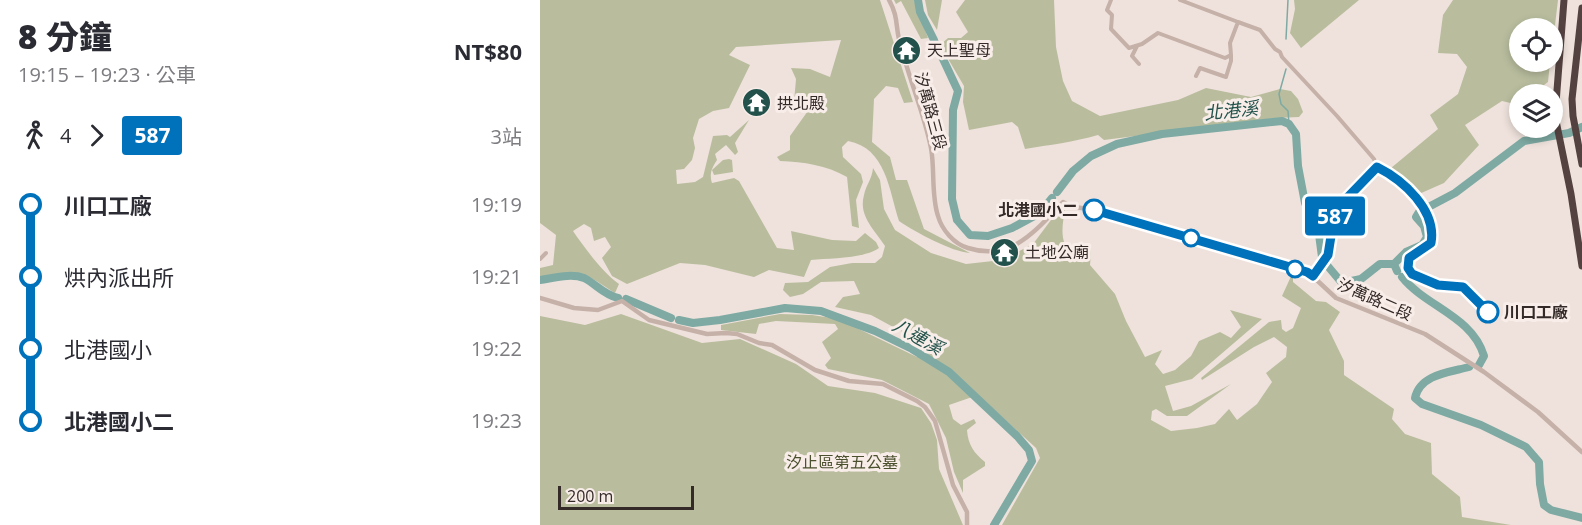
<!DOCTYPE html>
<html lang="zh-TW">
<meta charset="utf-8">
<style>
body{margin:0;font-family:"Open Sans","Noto Sans TC",sans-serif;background:#f7f7f7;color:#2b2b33;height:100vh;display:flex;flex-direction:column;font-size:22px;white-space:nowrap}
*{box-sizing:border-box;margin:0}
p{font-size:20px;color:#7c7c81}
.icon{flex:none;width:33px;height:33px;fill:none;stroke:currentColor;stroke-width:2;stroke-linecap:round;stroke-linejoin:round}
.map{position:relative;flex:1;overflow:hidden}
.drawer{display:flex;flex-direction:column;background:#fff;width:540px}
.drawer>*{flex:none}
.badge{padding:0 12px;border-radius:4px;font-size:21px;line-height:39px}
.tools{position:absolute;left:969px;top:18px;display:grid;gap:12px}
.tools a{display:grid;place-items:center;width:54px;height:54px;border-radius:50%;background:#fff;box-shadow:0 3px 9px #0003;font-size:30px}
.scale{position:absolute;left:18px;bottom:15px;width:136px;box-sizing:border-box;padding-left:6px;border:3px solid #342a28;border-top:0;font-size:16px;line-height:21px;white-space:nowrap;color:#342a28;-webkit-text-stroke:4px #f8ede8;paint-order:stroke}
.map>.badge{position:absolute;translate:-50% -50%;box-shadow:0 0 0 3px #fff}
.legs{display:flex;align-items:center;gap:9px;height:66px;padding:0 18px;font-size:20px}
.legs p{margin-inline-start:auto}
.head{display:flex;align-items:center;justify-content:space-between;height:102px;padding:0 18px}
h1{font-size:33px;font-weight:800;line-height:45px}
ul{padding:0 18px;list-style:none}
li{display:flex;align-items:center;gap:21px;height:72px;font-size:22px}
li i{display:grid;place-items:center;width:9px;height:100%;margin:0 8px;background:currentColor}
li i::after{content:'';width:15px;height:15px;margin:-8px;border:4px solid;border-radius:50%;background:#fff}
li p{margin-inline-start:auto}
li:first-child i{background:linear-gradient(#0000 50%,currentColor 0)}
li:last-child i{background:linear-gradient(currentColor 50%,#0000 0)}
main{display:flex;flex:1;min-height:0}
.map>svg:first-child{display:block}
.green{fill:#b9bd9e}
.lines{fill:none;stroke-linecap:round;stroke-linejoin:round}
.stream{stroke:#7eaaa3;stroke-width:1.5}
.river{stroke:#7eaaa3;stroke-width:8}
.minor{stroke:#c6b1a9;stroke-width:4}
.tertiary{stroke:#c6b1a9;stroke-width:4.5}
.motorway{stroke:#544240;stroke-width:7}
.line-1-casing{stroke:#fff;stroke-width:14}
.line-1{stroke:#0072bc;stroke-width:9}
.stop-1-dot{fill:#fff;stroke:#0072bc;stroke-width:3}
.labels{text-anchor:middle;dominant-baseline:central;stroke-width:6;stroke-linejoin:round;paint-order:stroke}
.poi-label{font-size:16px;fill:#342a28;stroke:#f8ede8;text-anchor:start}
.street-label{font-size:16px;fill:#342a28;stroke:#f8ede8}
.stop-label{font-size:16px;font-weight:bold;fill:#342a28;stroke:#f8ede8;text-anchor:end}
.park-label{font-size:16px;fill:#4b502e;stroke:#f8ede8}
.water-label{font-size:18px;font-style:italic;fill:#22524b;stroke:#f8ede8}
</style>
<main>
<section class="drawer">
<div class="head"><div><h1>8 分鐘</h1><p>19:15 – 19:23 · 公車</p></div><b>NT$80</b></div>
<div class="legs"><svg class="icon" aria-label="walk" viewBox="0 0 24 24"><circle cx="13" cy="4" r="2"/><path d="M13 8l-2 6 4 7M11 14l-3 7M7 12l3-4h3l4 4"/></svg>4<svg class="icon" aria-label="forward" viewBox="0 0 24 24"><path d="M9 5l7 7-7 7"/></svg><b class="badge" style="background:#0072bc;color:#fff">587</b><p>3站</p></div>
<ul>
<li><i style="color:#0072bc"></i><b>川口工廠</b><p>19:19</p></li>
<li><i style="color:#0072bc"></i><span>烘內派出所</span><p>19:21</p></li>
<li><i style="color:#0072bc"></i><span>北港國小</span><p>19:22</p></li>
<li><i style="color:#0072bc"></i><b>北港國小二</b><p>19:23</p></li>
</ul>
</section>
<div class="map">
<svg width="1042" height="525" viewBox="0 0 1042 525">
<rect width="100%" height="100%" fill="#efe2dc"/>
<!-- green -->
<path class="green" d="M 0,0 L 340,0 L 373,102 L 364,103 L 358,88 L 346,86 L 334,99 L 332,142 L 350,157 L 356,180 L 367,180 L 384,229 L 430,253 C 412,252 375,232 359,221 C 349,190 346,148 308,141 L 302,147 L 303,157 L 321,174 L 323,182 L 316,200 L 319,228 L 312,226 L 307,177 C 286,165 264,162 240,161 L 237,157 L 250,150 L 250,136 L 270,108 L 262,105 L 265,95 L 258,93 L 254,102 L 256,79 L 251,68 L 270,69 L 290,77 L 301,40 L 196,47 L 189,55 L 210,65 L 189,108 L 173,111 L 159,119 L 153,138 L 155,148 L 152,160 L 144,169 L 136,170 L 137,184 L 155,182 L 163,177 L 173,136 L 187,135 L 190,137 L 209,120 L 195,143 L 198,152 L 195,155 L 186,145 L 175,154 L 177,160 C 172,168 169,173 172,183 L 194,178 L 199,181 L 237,248 L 254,250 L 251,231 L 292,240 L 316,241 L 325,233 L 336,242 L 339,248 C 323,259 290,258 271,260 L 264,277 L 229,270 L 214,277 L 165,265 L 140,263 L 87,284 L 72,276 L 62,258 L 71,247 L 65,237 L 54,241 L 51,228 L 44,224 L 33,231 C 44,247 63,273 79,284 L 75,293 C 40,270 42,270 0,277 L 0,268 L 13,265 L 16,235 L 0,223 Z
M 354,0 L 374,0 L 388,38 L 381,39 L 361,1 L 356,4 Z
M 385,0 L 402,0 L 397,30 L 388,15 Z
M 425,0 L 514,0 L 516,47 L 523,81 L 532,101 L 560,116 L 638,100 L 666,88 L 711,97 L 740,89 L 751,91 L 758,99 L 763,112 L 759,117 L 736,118 L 564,140 L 558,135 C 534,142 509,145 485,149 L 478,127 L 472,122 L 429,130 L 423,102 L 424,86 L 400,45 L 408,38 L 421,38 L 428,32 L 416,12 Z
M 754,0 L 819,0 L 761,48 L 750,33 L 755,9 Z
M 913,0 L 1018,0 L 1013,42 L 1012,28 L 980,28 L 980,62 L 1010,62 L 1008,82 L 992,94 L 980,94 L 979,105 L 962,101 L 925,125 L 939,145 L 904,183 L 879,194 L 851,168 L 898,129 L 890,115 L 918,94 L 927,67 L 917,54 L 898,53 L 903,15 Z
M 189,159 L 192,160 L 193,172 L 174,175 L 172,170 L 183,160 Z
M 333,168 L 340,180 L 344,209 L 355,230 L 391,253 L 426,264 L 462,260 L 493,244 L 520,208 L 525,209 C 522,228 519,242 533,256 L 540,254 L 548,244 L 551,252 L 550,265 L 575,294 L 586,321 L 605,357 L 622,350 L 615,364 L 623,374 L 635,370 L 651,356 L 659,341 L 680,332 L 691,338 L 701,327 L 690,310 L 722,319 L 652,379 L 625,386 L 633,411 L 651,406 L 691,384 L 647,416 L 627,416 L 616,409 L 612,411 L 611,420 L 631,431 L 657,428 L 675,424 L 689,409 L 697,420 L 717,404 L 732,382 L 726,373 L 746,357 L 747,347 L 734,337 L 714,347 L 662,380 L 661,378 L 729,322 L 741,320 L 742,329 L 746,332 L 753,328 L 761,308 L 742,296 L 753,272 L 757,274 L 753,277 L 753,282 L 776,301 L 786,302 L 800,312 L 789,330 L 804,361 L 804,375 L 854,409 L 852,419 L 865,434 L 891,443 L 892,474 L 920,497 L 922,517 L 971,525 L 462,525 L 500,458 L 496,448 L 438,395 L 409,405 L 413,419 L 421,425 L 434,419 L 436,423 L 427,430 C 428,445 434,453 445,462 L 445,466 L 423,480 L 423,493 L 414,472 L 406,438 L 389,404 L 342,380 L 288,369 L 285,365 L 291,358 L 282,342 L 298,329 L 295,324 L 236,321 L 219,324 L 216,334 L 181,330 L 181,325 L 240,314 L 272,315 L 298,319 L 377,357 L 381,351 L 379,341 L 331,315 L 295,307 L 303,297 L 320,294 L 314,281 L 281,282 L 263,294 L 250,297 L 243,290 L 245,283 L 268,282 L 290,267 L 312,263 L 335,263 L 342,257 L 345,246 C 335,230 318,216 324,195 C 326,185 332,179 333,168 Z
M 81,314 L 162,343 L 200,339 L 256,364 L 288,386 L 335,393 L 381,408 L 391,423 L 397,440 L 399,469 L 423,525 L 0,525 L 0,316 L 45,325 Z"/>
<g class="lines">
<!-- stream -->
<path class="stream" d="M 746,39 L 748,0
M 746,69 L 739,94 L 741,104 L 748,111 L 749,124"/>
<!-- river -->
<path class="river" d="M 378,0 L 380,12 L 394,40
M 396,44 L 418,91 L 413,110 L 412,199 L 417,220 L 430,235 L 448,236 L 472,228 L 500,213 L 512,198
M 517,192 L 533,171 L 551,156 L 577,144 L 622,134 L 742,121 L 749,124 L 756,134 L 758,166 L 765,203 L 778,227 L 782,257
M 786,264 L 802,283 L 821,279 L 840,264 L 854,264 L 857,271
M 854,264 L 866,252 L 882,245 L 887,237 L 884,226 L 876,217 L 879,212 L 915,193 L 984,141 L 1029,133 L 1042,127
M 862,277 C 886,307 932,316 944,356 L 939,365
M 0,280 C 14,278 31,273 44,278 C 56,284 64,295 78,298
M 86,299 L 131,318
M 139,320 L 153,323 L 180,320 L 245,308 L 281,311 L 335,331 L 372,349 L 409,372 L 477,436 L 489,450 L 492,461 L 454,525
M 929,367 C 911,372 880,374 875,398 L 882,404 L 941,425 L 986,447 L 999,462 L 1000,484 L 1004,505 L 1011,510 L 1042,518"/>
<!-- minor -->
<path class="minor" d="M 571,0 L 567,10 L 572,15 L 571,29 L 589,48 L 602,44 L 618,33 L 685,58 L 691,55 L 690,43 L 698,22 L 720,30 L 735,49 L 740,52 L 742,57 L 797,116 L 834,159 L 837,167 L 807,198 L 794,217 L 788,255 L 773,276
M 640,0 L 698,22
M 597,46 L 592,56 L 599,64
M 656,76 L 660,68 L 686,77 L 691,61 L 691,55
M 0,259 L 6,253"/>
<!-- tertiary -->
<path class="tertiary" d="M 349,0 C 359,18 355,26 360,43 C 369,79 384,113 391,148 C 395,170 391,195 398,216 C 402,230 414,244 428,248 C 472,262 496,230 523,202 L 530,206 L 558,211 L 767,271 L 796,298 L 885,334 L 944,372 L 998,412 L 1042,452
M 0,298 L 34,308 L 58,310 L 82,301 L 109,320 L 167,334 L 186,333 L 197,334 L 219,343 L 232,345 L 275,370 L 309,381 L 343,384 L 377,401 L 385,407 L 395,421 L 413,485 L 427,512 L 427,525"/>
<!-- motorway -->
<path class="motorway" d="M 1024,0 L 1015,116 L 1031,194 L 1042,266
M 1042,8 L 1032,99 L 1033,116 L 1042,164"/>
</g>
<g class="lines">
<defs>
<path id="line-1" d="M 554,210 L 767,272 L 773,276 L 788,255 L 794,217 L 807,198 L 837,167 C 863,180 897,210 891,243 L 869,258 L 868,268 L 872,274 L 898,285 L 923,287 L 948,312"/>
</defs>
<!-- line-1 casing -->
<use href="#line-1" class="line-1-casing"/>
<!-- line-1 -->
<use href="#line-1" class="line-1"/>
</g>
<!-- icons -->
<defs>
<symbol id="temple-disc" viewBox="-11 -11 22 22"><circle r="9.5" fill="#22524b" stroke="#f8ede8"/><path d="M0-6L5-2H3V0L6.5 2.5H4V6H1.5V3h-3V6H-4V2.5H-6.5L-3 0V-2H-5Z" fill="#fff"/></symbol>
</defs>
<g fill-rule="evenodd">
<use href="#temple-disc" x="350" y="34" width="33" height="33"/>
<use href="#temple-disc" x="200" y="86" width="33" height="33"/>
<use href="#temple-disc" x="448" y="236" width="33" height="33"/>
</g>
<!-- markers -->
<g class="stop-1-dot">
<circle cx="554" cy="210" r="10"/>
<circle cx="651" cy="238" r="8"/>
<circle cx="755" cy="269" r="8"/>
<circle cx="948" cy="312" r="10"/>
</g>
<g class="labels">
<!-- poi labels -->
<g class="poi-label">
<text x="387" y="50">天上聖母</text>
<text x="237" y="103">拱北殿</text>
<text x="485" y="252">土地公廟</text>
</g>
<!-- street labels -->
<g class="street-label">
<text transform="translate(391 111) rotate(75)">汐萬路三段</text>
<text transform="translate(835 299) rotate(24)">汐萬路二段</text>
</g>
<!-- stop labels -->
<g class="stop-label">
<text x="538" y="210">北港國小二</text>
<text x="964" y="312" text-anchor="start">川口工廠</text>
</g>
<!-- park labels -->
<g class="park-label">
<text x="302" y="462">汐止區第五公墓</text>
</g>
<!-- water labels -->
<g class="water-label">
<text transform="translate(691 110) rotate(-6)">北港溪</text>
<text transform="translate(378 336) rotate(29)">八連溪</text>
</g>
</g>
</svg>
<div class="tools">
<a><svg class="icon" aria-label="locate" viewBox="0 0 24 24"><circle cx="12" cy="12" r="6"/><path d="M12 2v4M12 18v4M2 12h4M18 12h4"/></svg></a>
<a><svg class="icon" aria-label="layers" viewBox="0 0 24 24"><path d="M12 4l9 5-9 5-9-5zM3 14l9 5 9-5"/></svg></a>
</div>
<div class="scale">200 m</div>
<b class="badge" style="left:795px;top:216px;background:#0072bc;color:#fff">587</b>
</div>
</main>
